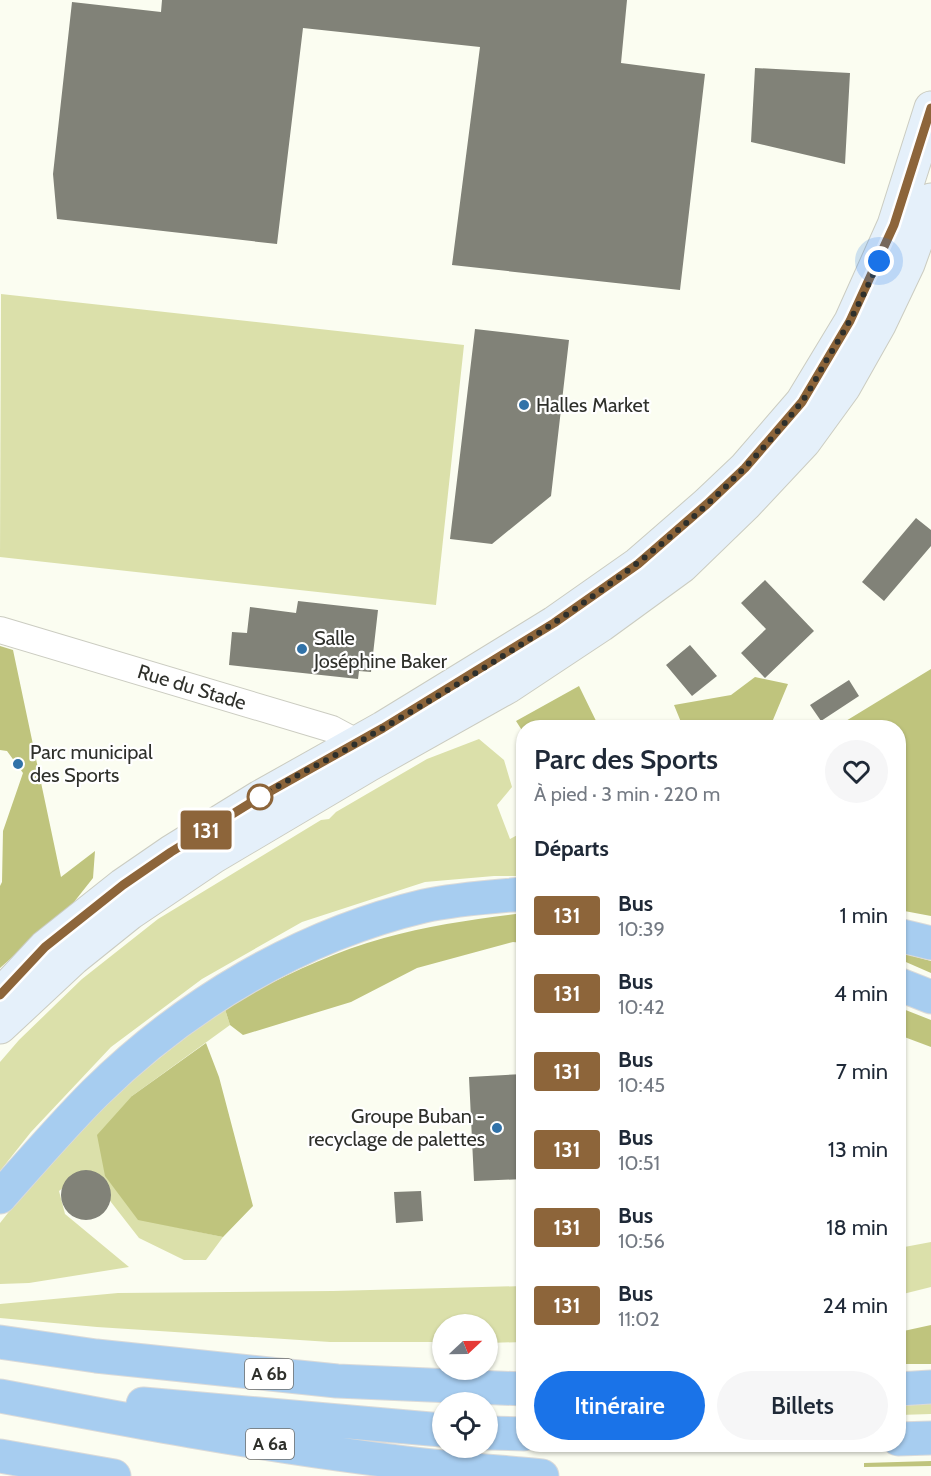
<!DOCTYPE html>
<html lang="fr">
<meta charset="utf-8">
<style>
body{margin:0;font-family:Cabin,sans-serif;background:#f6f6f7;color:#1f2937;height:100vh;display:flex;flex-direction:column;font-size:22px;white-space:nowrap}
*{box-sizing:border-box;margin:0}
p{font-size:20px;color:#747a83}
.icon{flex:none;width:33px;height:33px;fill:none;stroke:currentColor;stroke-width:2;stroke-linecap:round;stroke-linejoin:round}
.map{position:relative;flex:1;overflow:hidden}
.sheet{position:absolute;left:516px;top:720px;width:390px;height:732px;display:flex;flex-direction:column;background:#fff;border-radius:24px;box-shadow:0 2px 4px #0004}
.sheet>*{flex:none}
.badge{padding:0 12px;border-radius:4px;font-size:21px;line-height:39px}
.needle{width:39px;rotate:68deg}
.buttons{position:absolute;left:432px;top:1314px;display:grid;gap:12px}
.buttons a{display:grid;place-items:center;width:66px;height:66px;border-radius:50%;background:#fff;box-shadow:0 2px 4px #0004;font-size:30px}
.you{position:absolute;width:30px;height:30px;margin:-15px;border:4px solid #fff;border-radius:50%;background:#1a73e8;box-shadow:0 0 0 9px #1a73e833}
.map>.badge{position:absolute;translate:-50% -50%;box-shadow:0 0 0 3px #fff}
h2{padding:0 18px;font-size:22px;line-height:54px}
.round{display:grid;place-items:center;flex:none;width:63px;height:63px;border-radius:32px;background:#f6f6f7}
.head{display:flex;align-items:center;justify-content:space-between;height:102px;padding:0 18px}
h1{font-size:28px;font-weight:600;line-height:45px}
.button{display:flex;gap:12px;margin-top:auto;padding:12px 18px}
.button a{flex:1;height:69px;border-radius:36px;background:#1a73e8;color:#fff;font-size:24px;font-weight:600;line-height:69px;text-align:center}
.button a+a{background:#f6f6f7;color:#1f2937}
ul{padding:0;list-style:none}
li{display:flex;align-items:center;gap:18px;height:78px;padding:0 18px}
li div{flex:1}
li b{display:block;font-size:22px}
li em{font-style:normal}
li .badge{min-width:66px;font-weight:700;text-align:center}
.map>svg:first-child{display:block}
.green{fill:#dbe0aa}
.forest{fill:#bfc47d}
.building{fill:#818278}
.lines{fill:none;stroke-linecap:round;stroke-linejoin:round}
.minor-casing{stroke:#cbccc1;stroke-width:28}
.secondary-casing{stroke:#cbccc1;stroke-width:35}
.motorway-casing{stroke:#dadad9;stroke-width:35}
.minor{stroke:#fff;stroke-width:26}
.secondary{stroke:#e5f0fa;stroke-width:33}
.motorway{stroke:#a7cdf0;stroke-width:33}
.line-casing{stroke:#fff;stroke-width:14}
.line{stroke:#8d653a;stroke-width:9}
.walk{stroke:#2f302b;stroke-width:6;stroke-dasharray:0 10.8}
.poi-dot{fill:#3172a8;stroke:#fff;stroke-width:2}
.stop-dot{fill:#fff;stroke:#8d653a;stroke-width:3}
.labels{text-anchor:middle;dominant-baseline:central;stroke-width:4.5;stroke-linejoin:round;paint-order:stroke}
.shield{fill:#fff;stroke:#6d6e6b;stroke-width:1.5}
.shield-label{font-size:18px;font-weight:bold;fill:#2f302b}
.poi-label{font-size:20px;fill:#2f302b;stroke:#fff;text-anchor:start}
.street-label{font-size:20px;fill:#2f302b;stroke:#fff}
</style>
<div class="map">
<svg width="931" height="1476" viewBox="0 0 931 1476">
<rect width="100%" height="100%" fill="#fbfdf1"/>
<!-- green -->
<path class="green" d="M 1,294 L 464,345 L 436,605 L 0,557 Z
M 479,739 L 504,760 L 512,787 L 497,805 L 510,839 L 523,832 L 523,876 L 494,876 L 425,882 L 302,922 L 202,979 L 111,1047 L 31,1132 L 0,1171 L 0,1062 L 19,1040 L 82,979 L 158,919 L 321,820 L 329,819 L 336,812 L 427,759 Z
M 224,1006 L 230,1025 L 132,1096 L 138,1219 L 223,1237 L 206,1260 L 184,1260 L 139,1238 L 93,1179 L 77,1177 L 59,1191 L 65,1214 L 129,1267 L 29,1283 L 0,1284 L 0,1223 L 19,1199 L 89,1118 L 124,1087 Z
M 931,1242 L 931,1287 L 899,1295 L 899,1248 Z
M 523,1286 L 523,1342 L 488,1343 L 488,1324 L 442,1324 L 442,1342 L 330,1342 L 97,1327 L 0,1318 L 0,1304 L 118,1293 L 333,1291 Z
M 931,1402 L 931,1414 L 899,1415 L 898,1404 Z"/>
<!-- forest -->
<path class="forest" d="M 0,646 L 13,650 L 61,877 L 95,851 L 93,878 L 74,902 L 0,968 L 0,886 L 2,882 L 3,831 L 23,773 L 7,751 L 0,750 Z
M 931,669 L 931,916 L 899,910 L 898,728 L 836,727 Z
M 755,677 L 788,684 L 770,727 L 683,727 L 674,705 L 731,695 Z
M 579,686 L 599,727 L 524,728 L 523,732 L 516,721 Z
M 523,913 L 523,943 L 513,942 L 417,968 L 351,1002 L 243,1035 L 230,1025 L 224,1006 C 276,981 328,953 384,938 C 429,925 477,919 523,913 Z
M 898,952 L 931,961 L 931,973 L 899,959 Z
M 898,1007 L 931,1020 L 931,1047 L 899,1035 Z
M 206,1043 L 219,1077 L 253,1206 L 223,1237 L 138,1220 L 105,1176 L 97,1135 L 132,1096 Z
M 931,1325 L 931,1364 L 899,1364 L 899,1332 Z
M 931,1461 L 931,1466 L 864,1467 L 864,1463 Z"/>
<!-- building -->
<path class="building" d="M 162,0 L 627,0 L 621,63 L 705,74 L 680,290 L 452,265 L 480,47 L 303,28 L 277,244 L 57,219 L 53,174 L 72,2 L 161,12 Z
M 755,68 L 850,73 L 845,164 L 751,142 Z
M 475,329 L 569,340 L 551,496 L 492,544 L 450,539 Z
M 916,518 L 931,530 L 931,546 L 884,601 L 862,582 Z
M 765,580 L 814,631 L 765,678 L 741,653 L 766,629 L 741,603 Z
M 298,601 L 378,610 L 371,672 L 359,671 L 358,679 L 229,665 L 232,632 L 247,633 L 250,607 L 296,613 Z
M 690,645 L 717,676 L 692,696 L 666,665 Z
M 849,680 L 859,696 L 821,721 L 810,705 Z
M 524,1074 L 524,1179 L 474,1181 L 469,1077 Z
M61 1195a25 25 0 1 1 50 0a25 25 0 1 1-50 0Z
M 421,1191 L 423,1221 L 396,1223 L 394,1192 Z"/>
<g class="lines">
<defs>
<path id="minor" d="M 0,630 L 332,729 L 358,743 L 365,755"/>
<path id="secondary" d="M 0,995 L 45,947 L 123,885 L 171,852 L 260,797 L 383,728 L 554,623 L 638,564 L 707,504 L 745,468 L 802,402 L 851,321 L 894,225 L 931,108
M 0,1027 L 74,958 L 130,913 L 213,857 L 370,764 L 509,686 L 601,625 L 682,566 L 745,505 L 804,442 L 844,387 L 879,325 L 908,264 L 931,200"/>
<path id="motorway" d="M 898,935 L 931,943
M 898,984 L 931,997
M 0,1197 C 31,1162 62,1126 95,1093 C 185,1004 301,935 424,906 C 456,899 490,897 524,894
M 0,1342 L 96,1356 L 337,1381 L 524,1389
M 898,1389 L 931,1387
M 0,1396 C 127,1420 254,1444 383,1460 C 435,1467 489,1471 542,1476
M 143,1404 L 442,1430
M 488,1433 L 524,1434
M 898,1439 L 931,1438
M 0,1456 L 114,1476"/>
</defs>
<!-- minor casing -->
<use href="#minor" class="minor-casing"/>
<!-- secondary casing -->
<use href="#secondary" class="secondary-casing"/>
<!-- motorway casing -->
<use href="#motorway" class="motorway-casing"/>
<!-- minor -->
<use href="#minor" class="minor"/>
<!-- secondary -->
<use href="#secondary" class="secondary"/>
<!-- motorway -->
<use href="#motorway" class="motorway"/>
</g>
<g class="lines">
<defs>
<path id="line" d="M 0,995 L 45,947 L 123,885 L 171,852 L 260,797 L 383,728 L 554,623 L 638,564 L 707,504 L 745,468 L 802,402 L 850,321 L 894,225 L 931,108"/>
</defs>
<!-- line casing -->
<use href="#line" class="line-casing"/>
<!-- line -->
<use href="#line" class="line"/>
<!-- walk -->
<path class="walk" d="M 260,797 C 292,777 326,761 359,742 C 519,649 685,552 800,404 C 810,391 818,375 826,361 C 846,329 864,296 879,261"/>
</g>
<!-- markers -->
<g class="poi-dot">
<circle cx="524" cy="405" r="6"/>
<circle cx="302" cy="649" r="6"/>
<circle cx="18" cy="764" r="6"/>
<circle cx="497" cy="1128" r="6"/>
</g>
<circle class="stop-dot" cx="260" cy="797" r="12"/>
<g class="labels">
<!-- shield labels -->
<g class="shield">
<rect x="245" y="1359" width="48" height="30" rx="4.5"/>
<rect x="246" y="1429" width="48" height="30" rx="4.5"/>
</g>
<g class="shield-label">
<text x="269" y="1374">A 6b</text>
<text x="270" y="1444">A 6a</text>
</g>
<!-- poi labels -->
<g class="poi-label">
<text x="536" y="405">Halles Market</text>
<text x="314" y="638">Salle<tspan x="314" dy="23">Joséphine Baker</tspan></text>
<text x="30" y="752">Parc municipal<tspan x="30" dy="23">des Sports</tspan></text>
<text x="485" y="1116" text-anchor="end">Groupe Buban -<tspan x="485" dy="23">recyclage de palettes</tspan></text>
</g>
<!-- street labels -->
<g class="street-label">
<text transform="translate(192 687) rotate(17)">Rue du Stade</text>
</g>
</g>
</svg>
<div class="buttons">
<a><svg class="needle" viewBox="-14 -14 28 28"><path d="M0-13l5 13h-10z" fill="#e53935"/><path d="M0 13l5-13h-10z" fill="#747a83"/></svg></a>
<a><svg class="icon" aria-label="locate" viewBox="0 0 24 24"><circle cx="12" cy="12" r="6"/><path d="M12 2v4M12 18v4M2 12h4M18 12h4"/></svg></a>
</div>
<div class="you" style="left:879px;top:261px"></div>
<b class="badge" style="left:206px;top:830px;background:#8d653a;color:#fff">131</b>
<section class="sheet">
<div class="head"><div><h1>Parc des Sports</h1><p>À pied · 3 min · 220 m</p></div><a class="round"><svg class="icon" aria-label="heart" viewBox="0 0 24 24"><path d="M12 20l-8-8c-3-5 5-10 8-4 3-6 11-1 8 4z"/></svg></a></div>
<h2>Départs</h2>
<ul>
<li><span class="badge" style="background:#8d653a;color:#fff">131</span><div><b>Bus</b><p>10:39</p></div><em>1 min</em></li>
<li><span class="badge" style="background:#8d653a;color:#fff">131</span><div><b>Bus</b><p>10:42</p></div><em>4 min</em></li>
<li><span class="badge" style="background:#8d653a;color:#fff">131</span><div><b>Bus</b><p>10:45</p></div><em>7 min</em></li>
<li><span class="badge" style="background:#8d653a;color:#fff">131</span><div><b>Bus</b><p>10:51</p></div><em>13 min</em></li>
<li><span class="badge" style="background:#8d653a;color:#fff">131</span><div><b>Bus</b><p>10:56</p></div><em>18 min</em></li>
<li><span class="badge" style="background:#8d653a;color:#fff">131</span><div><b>Bus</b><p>11:02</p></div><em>24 min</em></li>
</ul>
<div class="button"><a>Itinéraire</a><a>Billets</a></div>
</section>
</div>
